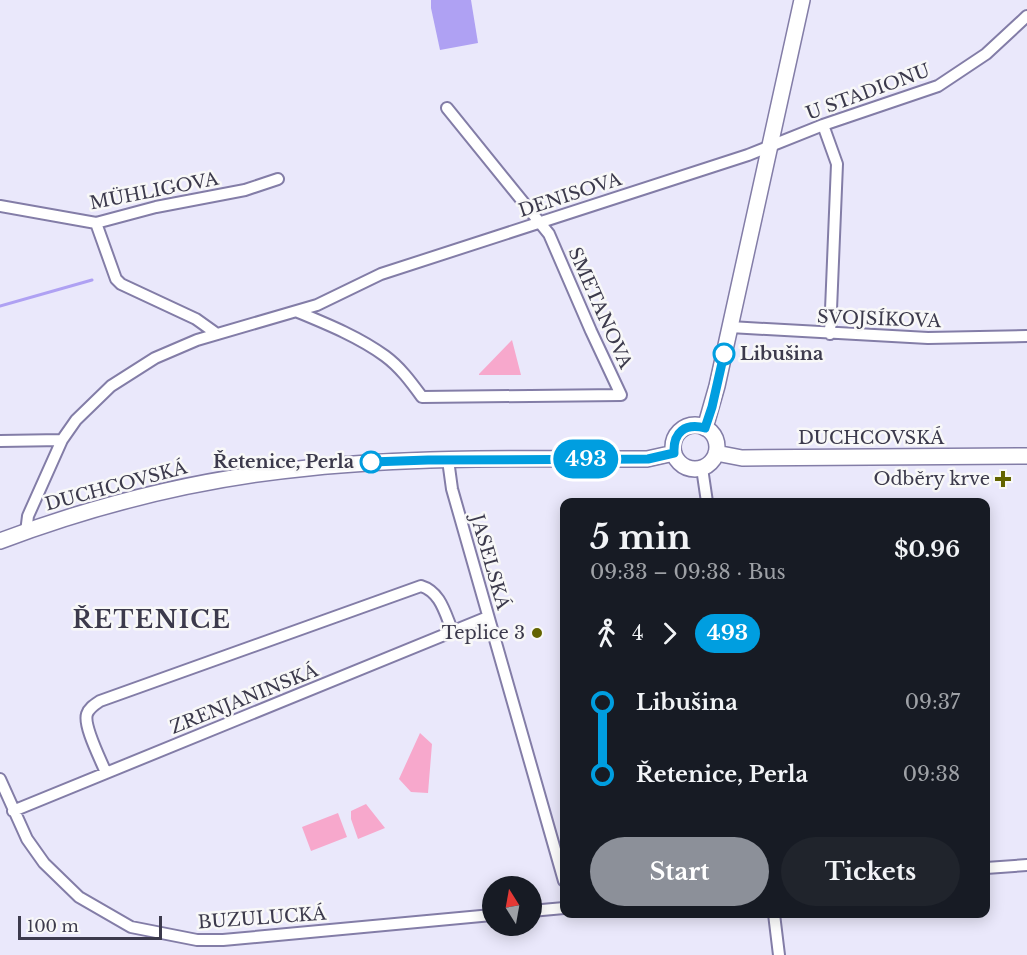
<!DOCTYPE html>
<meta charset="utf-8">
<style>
body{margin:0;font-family:"Libre Baskerville",serif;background:#20242c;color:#f1f3f6;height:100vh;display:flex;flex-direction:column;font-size:22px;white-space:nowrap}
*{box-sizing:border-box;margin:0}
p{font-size:20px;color:#9ea1a6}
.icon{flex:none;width:33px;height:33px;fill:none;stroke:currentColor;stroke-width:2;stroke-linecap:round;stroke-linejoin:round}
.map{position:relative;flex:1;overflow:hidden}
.side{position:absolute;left:560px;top:498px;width:430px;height:420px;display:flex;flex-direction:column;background:#171b24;border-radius:12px;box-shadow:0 3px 15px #0003}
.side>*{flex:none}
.badge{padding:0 12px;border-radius:20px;font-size:21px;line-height:39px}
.needle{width:39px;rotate:349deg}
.tools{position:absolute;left:482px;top:876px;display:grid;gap:12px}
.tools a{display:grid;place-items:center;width:60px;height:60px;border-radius:50%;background:#171b24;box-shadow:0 3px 15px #0003;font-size:30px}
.scale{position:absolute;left:18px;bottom:15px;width:144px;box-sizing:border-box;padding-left:6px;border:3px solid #3c3a4c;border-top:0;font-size:16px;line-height:21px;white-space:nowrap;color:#3c3a4c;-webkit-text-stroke:4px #f8f8f8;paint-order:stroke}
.map>.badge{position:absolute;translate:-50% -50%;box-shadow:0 0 0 3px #fff}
.legs{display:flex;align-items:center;gap:9px;height:66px;padding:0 30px;font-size:20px}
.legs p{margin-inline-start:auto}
.overview{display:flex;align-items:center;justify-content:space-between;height:102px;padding:0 30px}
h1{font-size:33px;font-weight:700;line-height:45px}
.cta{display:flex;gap:12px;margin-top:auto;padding:12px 30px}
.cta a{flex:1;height:69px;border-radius:36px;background:#8c9099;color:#fff;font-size:24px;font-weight:700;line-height:69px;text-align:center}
.cta a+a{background:#20242c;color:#f1f3f6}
ul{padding:0 30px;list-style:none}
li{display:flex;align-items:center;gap:21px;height:72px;font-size:22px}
li i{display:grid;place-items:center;width:9px;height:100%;margin:0 8px;background:currentColor}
li i::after{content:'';width:15px;height:15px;margin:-8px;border:4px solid;border-radius:50%;background:#171b24}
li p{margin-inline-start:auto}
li:first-child i{background:linear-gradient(#0000 50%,currentColor 0)}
li:last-child i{background:linear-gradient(currentColor 50%,#0000 0)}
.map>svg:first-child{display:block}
.green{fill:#f7a8cc}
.water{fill:#afa1f3}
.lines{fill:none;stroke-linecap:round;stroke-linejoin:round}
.stream{stroke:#afa1f3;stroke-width:3}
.street-casing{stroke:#837da7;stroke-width:14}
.secondary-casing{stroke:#837da7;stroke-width:18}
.street{stroke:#fff;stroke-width:10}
.secondary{stroke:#fff;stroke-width:15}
.line-1-casing{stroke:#fff;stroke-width:14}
.line-1{stroke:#009ee0;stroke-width:9}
.stop-1-dot{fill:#fff;stroke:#009ee0;stroke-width:3}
.poi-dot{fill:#636400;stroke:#f8f8f8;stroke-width:2}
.labels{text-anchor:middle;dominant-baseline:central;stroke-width:5;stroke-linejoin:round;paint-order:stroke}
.street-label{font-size:18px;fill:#3c3a4c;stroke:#f8f8f8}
.stop-label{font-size:18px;font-weight:bold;fill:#3c3a4c;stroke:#f8f8f8;text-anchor:start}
.poi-label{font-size:18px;fill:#3c3a4c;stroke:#f8f8f8;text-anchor:end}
.district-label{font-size:24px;font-weight:bold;letter-spacing:1.5px;fill:#3c3a4c;stroke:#f8f8f8}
</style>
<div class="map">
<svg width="1027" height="955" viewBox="0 0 1027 955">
<rect width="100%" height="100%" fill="#eae8fb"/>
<!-- green -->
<path class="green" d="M 512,340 L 521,375 L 479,375 L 479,374 Z
M 420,733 L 432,744 L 428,793 L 411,792 L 399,779 Z
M 366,804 L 385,828 L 358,839 L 351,819 L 351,811 Z
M 338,813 L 347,837 L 311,851 L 302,827 Z"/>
<!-- water -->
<path class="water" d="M 431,0 L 471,0 L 478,43 L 440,50 L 431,8 Z"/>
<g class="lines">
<!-- stream -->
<path class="stream" d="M 0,306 L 92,280"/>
<defs>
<path id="street" d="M 823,125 L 837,164 L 830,334
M 0,206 L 96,223 L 156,207 L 245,190 L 278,179
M 96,223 L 116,279 L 121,284 L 196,319 L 217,334
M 298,312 C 327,324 359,337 385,356 C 400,367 411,382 422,397 L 621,395 L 591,331 L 549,234 L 447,108
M 730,327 L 928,338 L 1027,336
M 0,441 L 62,440
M 448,460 L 452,489 L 564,881
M 702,468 L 707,502
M 26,532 L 28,516 L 62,440 L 76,420 L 111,386 L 155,358 L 197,340 L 317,305 L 381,274 L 748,155 L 823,125 L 938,86 L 986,54 L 1027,16
M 106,773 C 101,760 83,726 87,714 C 89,708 94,705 100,701 L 421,586 C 441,592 445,614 453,632
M 0,779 L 27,839 L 44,863 L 79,897 L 131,927 L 197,940 L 223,940 L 492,915
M 13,811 L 488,617
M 986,868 L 1027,865
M 531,911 L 564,908
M 774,914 L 779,955"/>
<path id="secondary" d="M673 447a22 22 0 1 1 44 0a22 22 0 1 1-44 0Z
M 705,428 L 717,386 L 802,0
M 716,453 L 742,458 L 1027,456
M 0,541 C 98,504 203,478 308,468 C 421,456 534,459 647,459 L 674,453"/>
</defs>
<!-- street casing -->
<use href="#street" class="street-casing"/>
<!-- secondary casing -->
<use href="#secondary" class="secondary-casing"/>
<!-- street -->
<use href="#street" class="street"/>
<!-- secondary -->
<use href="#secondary" class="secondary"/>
</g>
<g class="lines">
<defs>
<path id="line-1" d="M 371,462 L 428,460 L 648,459 L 674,453 C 673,432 685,423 705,428 L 712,407 L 724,354"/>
</defs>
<!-- line-1 casing -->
<use href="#line-1" class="line-1-casing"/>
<!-- line-1 -->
<use href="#line-1" class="line-1"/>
</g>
<!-- markers -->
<g class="stop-1-dot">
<circle cx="724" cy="354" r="10"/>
<circle cx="371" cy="462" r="10"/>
</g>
<g class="poi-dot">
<path d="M1000 470h6v6h6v6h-6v6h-6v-6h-6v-6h6z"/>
<circle cx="537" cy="633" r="6"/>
</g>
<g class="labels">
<!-- street labels -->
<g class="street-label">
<text transform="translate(868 92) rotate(-20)">U STADIONU</text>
<text transform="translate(154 191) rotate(-11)">MÜHLIGOVA</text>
<text transform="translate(570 195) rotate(-18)">DENISOVA</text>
<text transform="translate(600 308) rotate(66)">SMETANOVA</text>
<text transform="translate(879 319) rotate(2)">SVOJSÍKOVA</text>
<text x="871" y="438">DUCHCOVSKÁ</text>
<text transform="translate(116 486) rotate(-15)">DUCHCOVSKÁ</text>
<text transform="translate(490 562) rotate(74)">JASELSKÁ</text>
<text transform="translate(244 699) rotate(-22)">ZRENJANINSKÁ</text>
<text transform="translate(262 918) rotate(-4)">BUZULUCKÁ</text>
</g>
<!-- stop labels -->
<g class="stop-label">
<text x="740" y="354">Libušina</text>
<text x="354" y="462" text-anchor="end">Řetenice, Perla</text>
</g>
<!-- poi labels -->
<g class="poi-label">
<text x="990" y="479">Odběry krve</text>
<text x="525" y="633">Teplice 3</text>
</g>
<!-- district labels -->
<g class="district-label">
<text x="152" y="619">ŘETENICE</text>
</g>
</g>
</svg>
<div class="tools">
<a><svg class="needle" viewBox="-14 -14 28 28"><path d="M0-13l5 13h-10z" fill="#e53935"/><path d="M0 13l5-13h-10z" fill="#9ea1a6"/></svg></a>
</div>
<div class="scale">100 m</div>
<b class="badge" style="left:586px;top:459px;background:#009ee0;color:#fff">493</b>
<section class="side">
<div class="overview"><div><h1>5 min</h1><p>09:33 – 09:38 · Bus</p></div><b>$0.96</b></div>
<div class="legs"><svg class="icon" aria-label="walk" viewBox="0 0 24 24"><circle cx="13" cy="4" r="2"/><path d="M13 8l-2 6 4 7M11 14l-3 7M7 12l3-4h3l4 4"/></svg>4<svg class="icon" aria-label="forward" viewBox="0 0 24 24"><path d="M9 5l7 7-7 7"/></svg><b class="badge" style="background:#009ee0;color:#fff">493</b></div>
<ul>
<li><i style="color:#009ee0"></i><b>Libušina</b><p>09:37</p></li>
<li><i style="color:#009ee0"></i><b>Řetenice, Perla</b><p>09:38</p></li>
</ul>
<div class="cta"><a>Start</a><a>Tickets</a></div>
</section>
</div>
